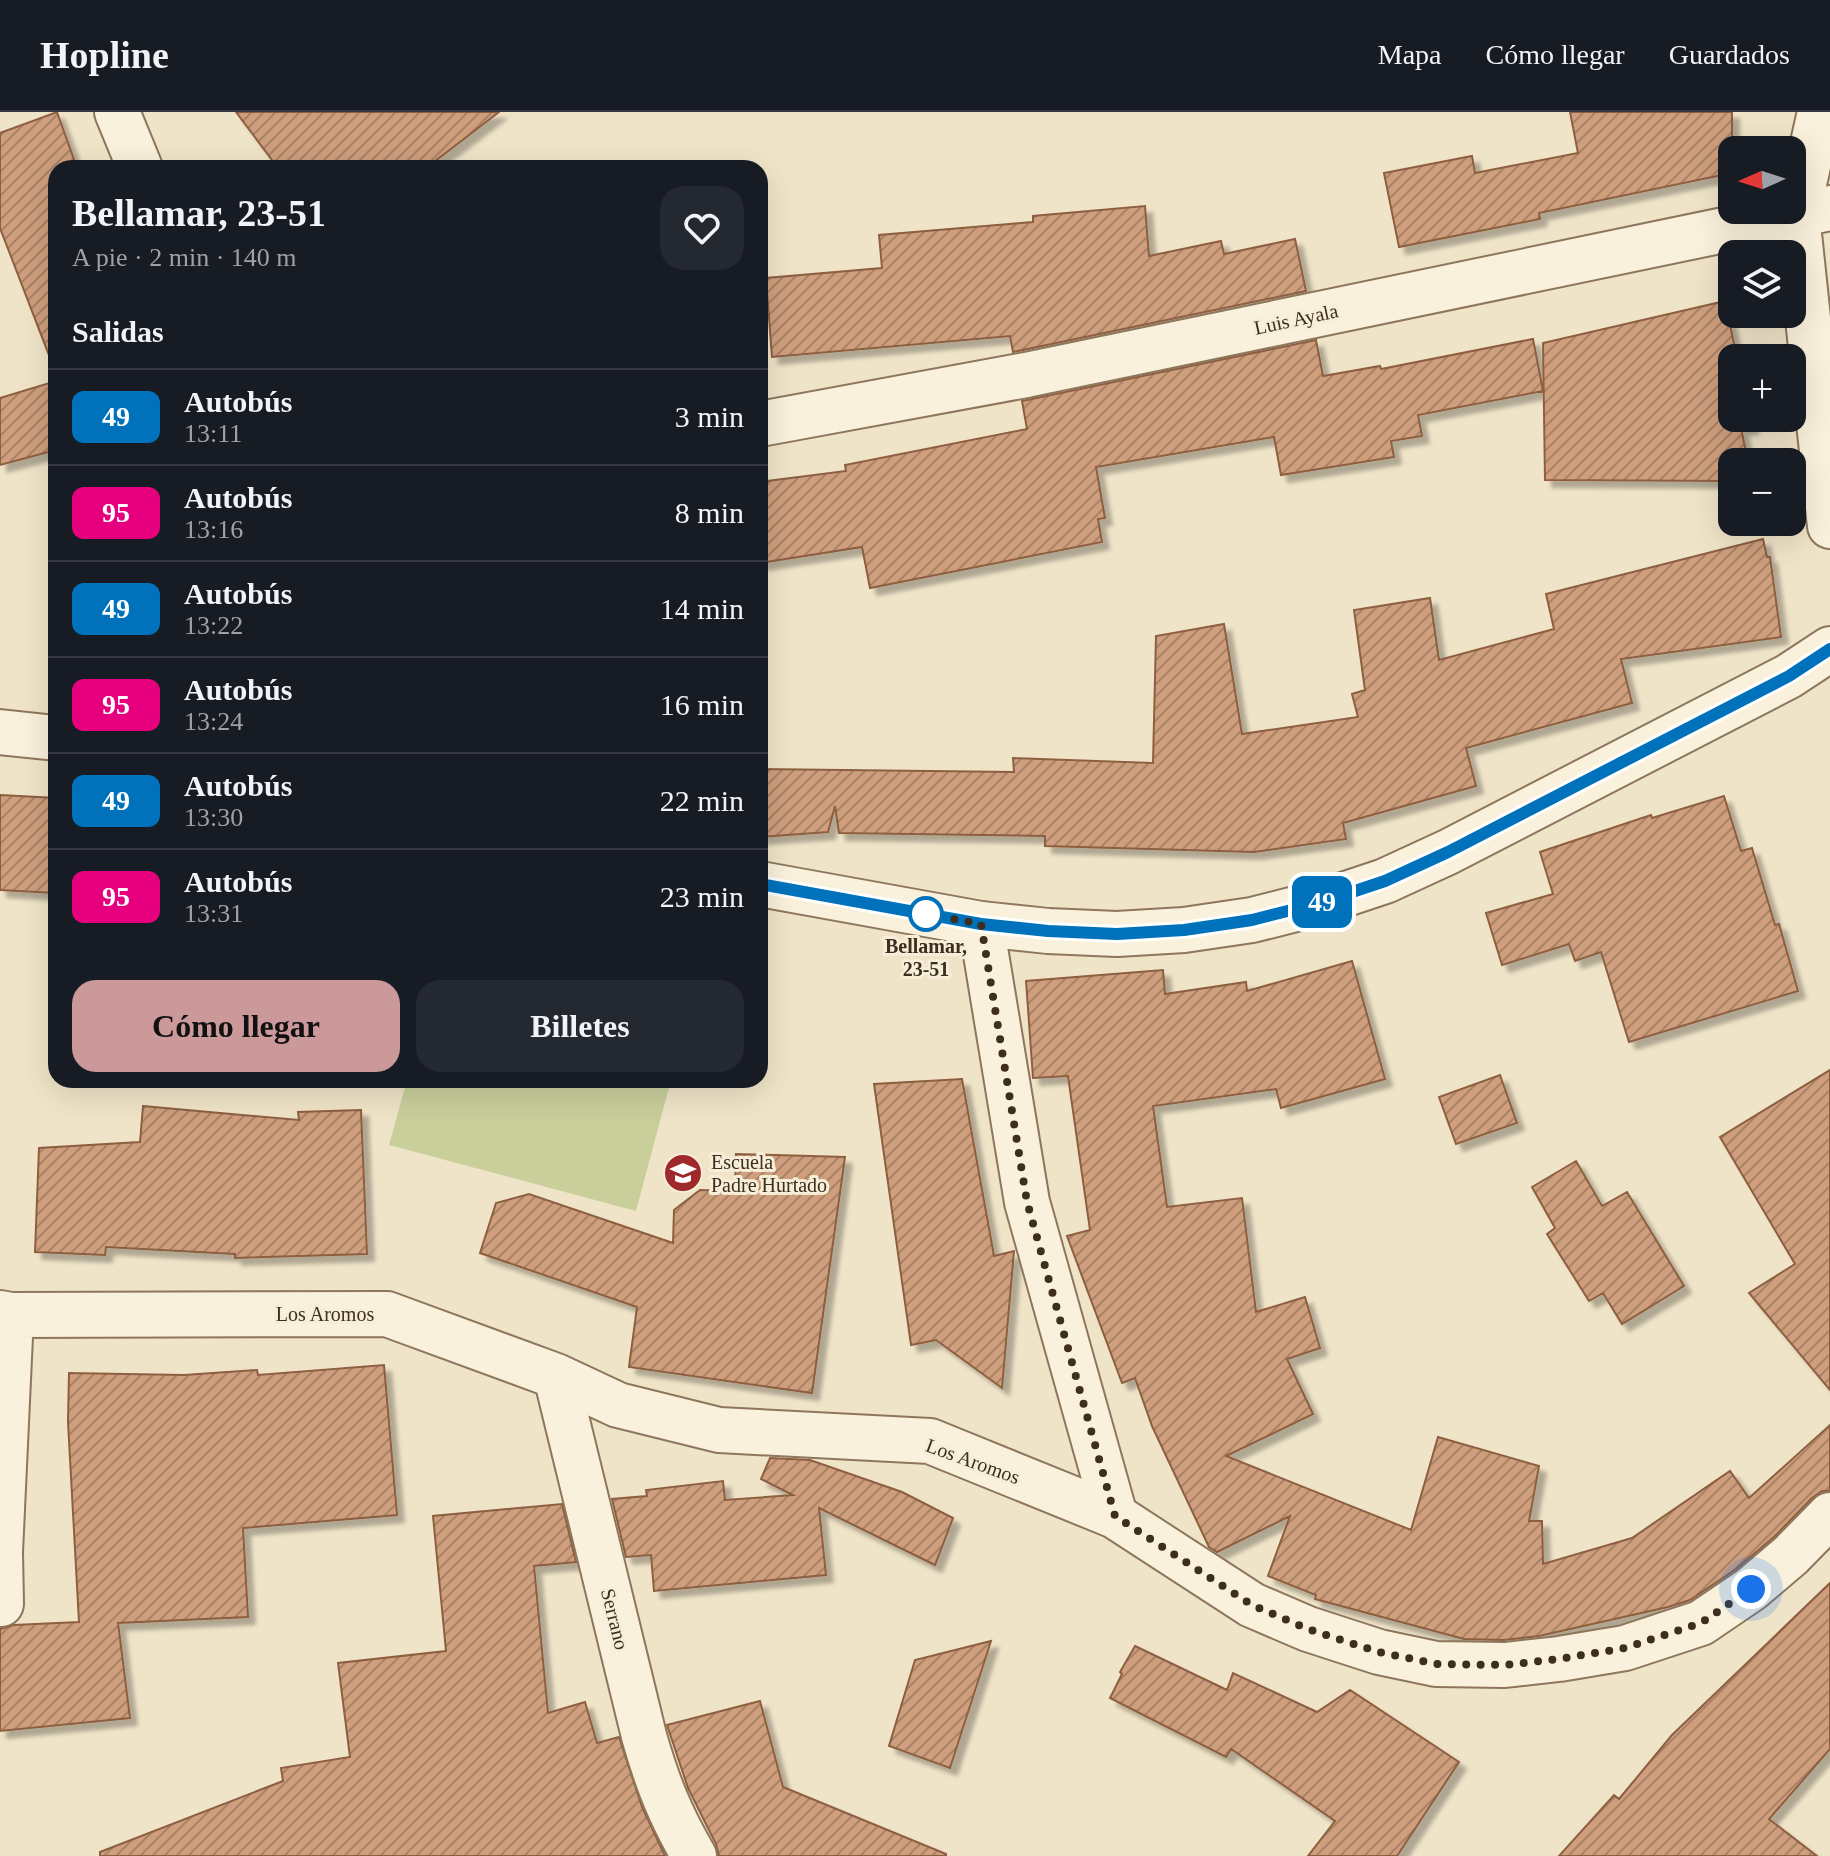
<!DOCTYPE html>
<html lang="es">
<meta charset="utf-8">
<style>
body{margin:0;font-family:Georgia,serif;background:#242831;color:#f1f3f6;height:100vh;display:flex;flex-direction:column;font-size:30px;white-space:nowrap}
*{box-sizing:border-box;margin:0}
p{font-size:26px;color:#9ea1a6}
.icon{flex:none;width:44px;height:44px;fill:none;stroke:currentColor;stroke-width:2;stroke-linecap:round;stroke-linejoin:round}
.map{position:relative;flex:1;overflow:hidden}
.details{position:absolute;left:48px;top:48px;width:720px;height:928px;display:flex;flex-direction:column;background:#171b24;border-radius:24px;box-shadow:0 8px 32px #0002}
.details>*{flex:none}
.badge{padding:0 16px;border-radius:12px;font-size:28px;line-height:52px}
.needle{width:52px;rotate:267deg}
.tools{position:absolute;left:1718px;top:24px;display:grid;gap:16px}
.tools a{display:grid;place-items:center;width:88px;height:88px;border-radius:16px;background:#171b24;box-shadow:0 8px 32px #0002;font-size:40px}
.you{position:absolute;width:40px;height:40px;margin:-20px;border:6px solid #fff;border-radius:50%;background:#1a73e8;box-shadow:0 0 0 12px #1a73e833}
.map>.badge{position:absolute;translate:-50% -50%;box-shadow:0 0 0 4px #fff}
h2{padding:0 24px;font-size:30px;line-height:72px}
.round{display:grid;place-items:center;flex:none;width:84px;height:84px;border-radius:24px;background:#242831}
.headline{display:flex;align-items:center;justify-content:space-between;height:136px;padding:0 24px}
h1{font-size:38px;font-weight:800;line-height:60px}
.primary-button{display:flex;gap:16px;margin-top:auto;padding:16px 24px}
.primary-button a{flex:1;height:92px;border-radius:24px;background:#cc999b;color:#111;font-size:32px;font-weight:800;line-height:92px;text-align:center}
.primary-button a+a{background:#242831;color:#f1f3f6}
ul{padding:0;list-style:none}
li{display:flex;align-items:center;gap:24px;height:96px;padding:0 24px;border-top:2px solid #363941}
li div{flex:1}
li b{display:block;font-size:30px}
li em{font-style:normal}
li .badge{min-width:88px;font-weight:700;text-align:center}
header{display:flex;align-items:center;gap:48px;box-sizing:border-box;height:112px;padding:0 40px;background:#171b24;border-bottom:2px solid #363941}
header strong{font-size:38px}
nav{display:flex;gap:44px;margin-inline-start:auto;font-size:28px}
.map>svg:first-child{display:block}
.green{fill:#c9cf9b}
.building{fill:url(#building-hatch);stroke:#8d5f41;stroke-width:2;filter:url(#shadow)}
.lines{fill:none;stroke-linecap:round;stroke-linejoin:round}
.minor-casing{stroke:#8d765c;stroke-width:48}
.tertiary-casing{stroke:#8d765c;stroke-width:48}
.minor{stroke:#faf1dc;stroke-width:44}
.tertiary{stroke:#faf1dc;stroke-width:44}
.line-casing{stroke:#fff;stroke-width:18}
.line{stroke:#0072bc;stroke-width:12}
.walk{stroke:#3d2e20;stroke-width:8;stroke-dasharray:0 14.4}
.stop-dot{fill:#fff;stroke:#0072bc;stroke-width:4}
.labels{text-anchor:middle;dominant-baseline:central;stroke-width:6;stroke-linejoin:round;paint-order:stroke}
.street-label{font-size:20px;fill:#3d2e20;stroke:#f7eed8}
.stop-label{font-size:20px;font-weight:bold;fill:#3d2e20;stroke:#f7eed8}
.poi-label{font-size:20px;fill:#3d2e20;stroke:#f7eed8;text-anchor:start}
</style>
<header>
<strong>Hopline</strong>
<nav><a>Mapa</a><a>Cómo llegar</a><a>Guardados</a></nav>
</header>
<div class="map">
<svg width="1830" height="1744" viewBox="0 0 1830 1744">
<defs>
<pattern id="building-hatch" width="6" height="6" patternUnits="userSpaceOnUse" patternTransform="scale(2)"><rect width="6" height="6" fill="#cf9f7d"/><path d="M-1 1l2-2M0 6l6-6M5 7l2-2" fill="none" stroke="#a98266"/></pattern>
<filter id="shadow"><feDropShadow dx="7" dy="7" stdDeviation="2" flood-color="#0004"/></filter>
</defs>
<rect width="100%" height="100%" fill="#f0e4c8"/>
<!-- green -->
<path class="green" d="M 407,968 L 671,968 L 636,1099 L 389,1033 Z"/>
<!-- building -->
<path class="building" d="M 57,0 L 77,56 L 56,56 L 56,250 L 52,251 L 0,116 L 0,21 Z
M 236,0 L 499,0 L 426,56 L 278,56 Z
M 1570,0 L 1732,0 L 1732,61 L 1539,101 L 1540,107 L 1399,135 L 1384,61 L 1472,44 L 1475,61 L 1578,41 Z
M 1145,94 L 1149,144 L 1221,129 L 1224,142 L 1295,127 L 1306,179 L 1013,240 L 1010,224 L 772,245 L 766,166 L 882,156 L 879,123 L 1033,110 L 1033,104 Z
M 1725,189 L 1737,246 L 1732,246 L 1732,306 L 1750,306 L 1752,315 L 1741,316 L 1748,350 L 1732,350 L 1732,369 L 1545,368 L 1543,231 Z
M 1533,227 L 1543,279 L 1418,303 L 1422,324 L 1391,329 L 1394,345 L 1281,363 L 1274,325 L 1096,355 L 1105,406 L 1098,407 L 1102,430 L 870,476 L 862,435 L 760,451 L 760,370 L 846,359 L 845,353 L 1027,317 L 1022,289 L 1316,228 L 1323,264 L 1380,254 L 1381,257 Z
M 56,269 L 56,338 L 0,353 L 0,286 Z
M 1763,427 L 1767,445 L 1770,445 L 1781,525 L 1621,547 L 1632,591 L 1466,636 L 1476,674 L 1343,711 L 1346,727 L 1254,740 L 1045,734 L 1045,724 L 839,721 L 835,694 L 828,720 L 760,725 L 760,657 L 1014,660 L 1013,646 L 1153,651 L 1156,524 L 1224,512 L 1242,622 L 1358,605 L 1352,582 L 1365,578 L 1354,498 L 1430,486 L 1439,548 L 1554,517 L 1546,482 Z
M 0,683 L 56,686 L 54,781 L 0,778 Z
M 1724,684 L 1741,739 L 1752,736 L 1775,813 L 1779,812 L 1798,879 L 1629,930 L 1601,840 L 1575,849 L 1569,832 L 1502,853 L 1486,801 L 1553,782 L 1540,740 L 1651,703 L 1652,706 Z
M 1352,849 L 1385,967 L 1281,996 L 1276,977 L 1153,994 L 1167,1095 L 1242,1086 L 1256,1200 L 1305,1185 L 1320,1236 L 1287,1247 L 1313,1302 L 1226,1344 L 1411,1418 L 1438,1325 L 1539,1354 L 1529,1409 L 1542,1409 L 1543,1452 L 1632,1426 L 1730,1359 L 1749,1386 L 1830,1313 L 1830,1379 L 1822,1379 L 1812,1386 L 1774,1425 L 1736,1457 L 1690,1488 L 1668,1495 L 1539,1524 L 1504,1528 L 1464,1527 L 1315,1487 L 1316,1483 L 1268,1464 L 1290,1404 L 1217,1440 L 1209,1435 L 1152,1314 L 1135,1266 L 1122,1271 L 1067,1124 L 1090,1118 L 1068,964 L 1033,966 L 1026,869 L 1163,858 L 1165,882 L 1246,870 L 1247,879 Z
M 1830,958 L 1830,1278 L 1749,1181 L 1795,1152 L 1720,1025 Z
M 1500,963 L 1517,1011 L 1456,1032 L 1439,985 Z
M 962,967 L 994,1144 L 1014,1139 L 1002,1276 L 936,1228 L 911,1233 L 874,972 Z
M 143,994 L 299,1008 L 298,1000 L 361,998 L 367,1142 L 235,1146 L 235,1142 L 106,1135 L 105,1143 L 35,1140 L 39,1036 L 140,1030 Z
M 736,1042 L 845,1045 L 812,1281 L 629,1255 L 637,1195 L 480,1141 L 496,1091 L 529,1082 L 673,1131 L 674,1098 L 700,1078 L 735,1079 Z
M 1576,1049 L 1602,1094 L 1627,1080 L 1684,1174 L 1622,1212 L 1603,1181 L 1589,1189 L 1547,1122 L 1555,1116 L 1532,1075 Z
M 384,1253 L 397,1403 L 243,1416 L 248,1505 L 118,1511 L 130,1606 L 0,1619 L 0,1517 L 14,1513 L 79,1510 L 68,1310 L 69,1261 L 184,1263 L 257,1258 L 258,1263 Z
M 770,1346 L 810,1348 L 902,1380 L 953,1406 L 935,1453 L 819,1396 L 826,1463 L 654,1479 L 651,1443 L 626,1445 L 612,1387 L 647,1384 L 646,1378 L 723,1369 L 725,1388 L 793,1383 L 761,1367 Z
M 562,1392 L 576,1450 L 534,1454 L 548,1601 L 585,1590 L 597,1631 L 619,1625 L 642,1695 L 665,1744 L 100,1744 L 100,1740 L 283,1669 L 281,1656 L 350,1645 L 338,1551 L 446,1539 L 433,1404 Z
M 1830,1471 L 1830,1637 L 1769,1707 L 1817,1744 L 1559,1744 L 1614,1683 L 1619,1687 L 1672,1623 Z
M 991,1529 L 950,1656 L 889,1634 L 915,1548 Z
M 1135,1534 L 1227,1578 L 1233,1561 L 1317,1600 L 1350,1578 L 1459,1650 L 1397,1744 L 1308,1744 L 1335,1709 L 1231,1637 L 1226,1645 L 1110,1586 L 1122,1562 L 1120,1560 Z
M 760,1589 L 783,1675 L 946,1742 L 946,1744 L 719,1744 L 716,1732 L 688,1676 L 667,1613 Z"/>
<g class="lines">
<defs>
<path id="minor" d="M 1820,0 L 1797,103 L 1830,414
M 0,620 L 56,626
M 981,812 L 1027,1090 L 1115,1404
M 0,1201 L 11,1203 L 387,1202 L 556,1264 L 618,1293 L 719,1318 L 930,1329 L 1115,1404 L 1252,1493 L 1308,1517 L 1379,1540 L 1436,1552 L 1505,1553 L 1559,1547 L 1625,1536 L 1701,1511 L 1751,1477 L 1791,1443 L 1830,1403
M 556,1264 L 644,1624 C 657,1670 670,1703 694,1744
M 1,1492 L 0,1440 L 11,1203"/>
<path id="tertiary" d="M 117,0 L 140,56
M 760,312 L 1026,263 L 1830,96
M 760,772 L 981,812 L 1048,819 L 1117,822 L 1184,818 L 1252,808 L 1319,791 L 1385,769 L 1448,740 L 1789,564 L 1830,537"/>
</defs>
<!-- minor casing -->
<use href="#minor" class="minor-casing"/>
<!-- tertiary casing -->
<use href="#tertiary" class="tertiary-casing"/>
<!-- minor -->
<use href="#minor" class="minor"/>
<!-- tertiary -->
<use href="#tertiary" class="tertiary"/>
</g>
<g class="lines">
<defs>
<path id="line" d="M 760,772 L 981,812 L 1048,819 L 1117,822 L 1184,818 L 1252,808 L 1319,791 L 1385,769 L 1448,740 L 1789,564 L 1830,537"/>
</defs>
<!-- line casing -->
<use href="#line" class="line-casing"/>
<!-- line -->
<use href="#line" class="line"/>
<!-- walk -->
<path class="walk" d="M 926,802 L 981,812 L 1027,1090 L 1115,1404 L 1252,1493 L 1308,1517 L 1332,1525 L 1379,1540 L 1436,1552 L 1505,1553 L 1559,1547 L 1625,1536 L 1701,1511 L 1751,1477"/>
</g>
<!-- icons -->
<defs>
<symbol id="school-disc" viewBox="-11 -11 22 22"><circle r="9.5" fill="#9e2a2b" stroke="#f7eed8"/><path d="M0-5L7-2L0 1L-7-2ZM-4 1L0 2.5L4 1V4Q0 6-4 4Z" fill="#fff"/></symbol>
</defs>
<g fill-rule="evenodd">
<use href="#school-disc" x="661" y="1039" width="44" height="44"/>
</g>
<!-- markers -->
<circle class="stop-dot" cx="926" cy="802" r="16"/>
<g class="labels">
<!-- street labels -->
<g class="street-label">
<text transform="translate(1296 207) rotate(-12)">Luis Ayala</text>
<text x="325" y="1202">Los Aromos</text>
<text transform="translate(973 1349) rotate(20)">Los Aromos</text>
<text transform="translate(615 1507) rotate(76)">Serrano</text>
</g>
<!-- stop labels -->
<g class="stop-label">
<text x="926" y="834">Bellamar,<tspan x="926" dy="23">23-51</tspan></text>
</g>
<!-- poi labels -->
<g class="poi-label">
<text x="711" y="1050">Escuela<tspan x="711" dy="23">Padre Hurtado</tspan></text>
</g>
</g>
</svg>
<div class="tools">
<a><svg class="needle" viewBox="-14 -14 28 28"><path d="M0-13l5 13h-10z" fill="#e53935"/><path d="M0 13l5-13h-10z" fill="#9ea1a6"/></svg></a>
<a><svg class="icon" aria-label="layers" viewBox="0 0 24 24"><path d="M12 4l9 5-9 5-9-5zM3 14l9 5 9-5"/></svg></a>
<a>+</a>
<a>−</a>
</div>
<div class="you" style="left:1751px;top:1477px"></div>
<b class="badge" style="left:1322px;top:790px;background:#0072bc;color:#fff">49</b>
<section class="details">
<div class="headline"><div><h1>Bellamar, 23-51</h1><p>A pie · 2 min · 140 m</p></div><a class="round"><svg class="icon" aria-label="heart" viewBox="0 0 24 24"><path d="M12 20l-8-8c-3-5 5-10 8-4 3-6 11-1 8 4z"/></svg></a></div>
<h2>Salidas</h2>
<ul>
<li><span class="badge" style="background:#0072bc;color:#fff">49</span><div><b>Autobús</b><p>13:11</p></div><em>3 min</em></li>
<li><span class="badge" style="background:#e6007e;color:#fff">95</span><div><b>Autobús</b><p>13:16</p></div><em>8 min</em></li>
<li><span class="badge" style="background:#0072bc;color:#fff">49</span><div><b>Autobús</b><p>13:22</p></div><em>14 min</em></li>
<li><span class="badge" style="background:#e6007e;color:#fff">95</span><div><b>Autobús</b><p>13:24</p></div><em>16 min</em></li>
<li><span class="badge" style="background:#0072bc;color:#fff">49</span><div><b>Autobús</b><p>13:30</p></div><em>22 min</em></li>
<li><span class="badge" style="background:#e6007e;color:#fff">95</span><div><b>Autobús</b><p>13:31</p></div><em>23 min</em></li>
</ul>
<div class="primary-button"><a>Cómo llegar</a><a>Billetes</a></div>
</section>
</div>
